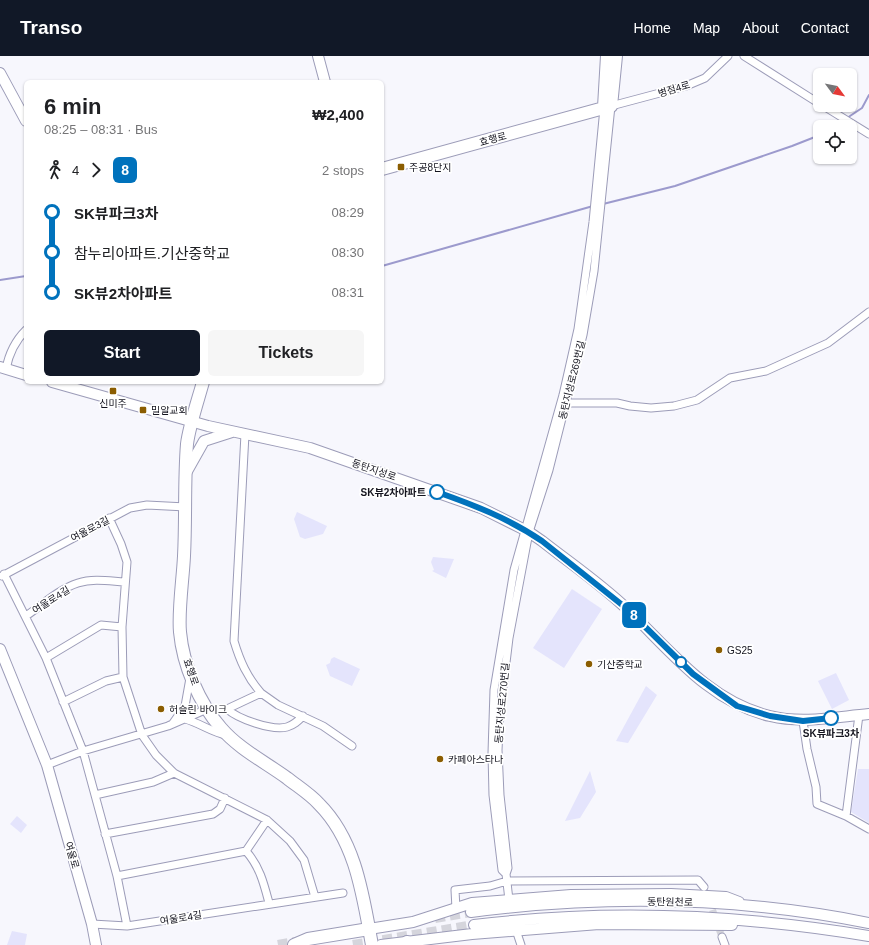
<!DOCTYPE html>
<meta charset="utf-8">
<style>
body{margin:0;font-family:Arial,"Noto Sans KR",sans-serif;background:#f6f6f6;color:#202124;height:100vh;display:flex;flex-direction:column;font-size:15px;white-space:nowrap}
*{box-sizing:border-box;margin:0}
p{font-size:13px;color:#757577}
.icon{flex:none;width:22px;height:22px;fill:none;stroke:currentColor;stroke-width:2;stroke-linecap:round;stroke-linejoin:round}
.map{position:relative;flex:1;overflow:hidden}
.side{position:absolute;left:24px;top:24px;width:360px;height:304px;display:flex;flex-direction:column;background:#fff;border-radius:6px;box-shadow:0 1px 3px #0004}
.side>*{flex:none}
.badge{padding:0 8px;border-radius:6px;font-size:14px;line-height:26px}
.needle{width:26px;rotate:122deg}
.fabs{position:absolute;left:813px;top:12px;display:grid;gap:8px}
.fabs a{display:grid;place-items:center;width:44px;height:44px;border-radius:6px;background:#fff;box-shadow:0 1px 3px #0004;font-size:20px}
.map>.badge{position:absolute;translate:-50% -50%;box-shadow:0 0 0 2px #fff}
.legs{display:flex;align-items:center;gap:6px;height:44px;padding:0 20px;font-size:13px}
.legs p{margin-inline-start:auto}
.head{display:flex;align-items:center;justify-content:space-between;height:68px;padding:0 20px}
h1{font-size:22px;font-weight:600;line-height:30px}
.primary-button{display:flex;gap:8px;margin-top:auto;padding:8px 20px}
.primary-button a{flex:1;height:46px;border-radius:6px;background:#111827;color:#fff;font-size:16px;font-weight:600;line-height:46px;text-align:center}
.primary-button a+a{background:#f6f6f6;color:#202124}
ul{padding:0 20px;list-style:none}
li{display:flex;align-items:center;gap:14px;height:40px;font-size:15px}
li i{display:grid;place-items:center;width:6px;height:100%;margin:0 5px;background:currentColor}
li i::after{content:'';width:10px;height:10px;margin:-5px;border:3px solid;border-radius:50%;background:#fff}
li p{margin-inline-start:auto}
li:first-child i{background:linear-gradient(#0000 50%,currentColor 0)}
li:last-child i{background:linear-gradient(currentColor 50%,#0000 0)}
header{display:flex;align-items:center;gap:24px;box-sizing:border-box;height:56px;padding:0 20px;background:#111827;color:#fff}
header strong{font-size:19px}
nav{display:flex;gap:22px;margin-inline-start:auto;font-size:14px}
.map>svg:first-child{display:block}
.green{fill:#e4e4fc}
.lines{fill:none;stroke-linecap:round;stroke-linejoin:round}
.stream{stroke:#9c9acd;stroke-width:2}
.street-tunnel{stroke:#d5d5dc;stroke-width:7;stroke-dasharray:7 3.5;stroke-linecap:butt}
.secondary-tunnel{stroke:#d5d5dc;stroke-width:10;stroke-dasharray:10 5;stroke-linecap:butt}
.street-casing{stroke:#9c9cb8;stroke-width:9}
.secondary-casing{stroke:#9c9cb8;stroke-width:12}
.primary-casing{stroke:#9c9cb8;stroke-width:14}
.street{stroke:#fff;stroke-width:7}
.secondary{stroke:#fff;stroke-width:10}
.primary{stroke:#fff;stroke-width:12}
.line-1-casing{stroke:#fff;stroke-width:9}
.line-1{stroke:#0072bc;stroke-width:6}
.poi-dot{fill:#8b5d01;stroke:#fff;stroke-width:1.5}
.stop-1-dot{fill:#fff;stroke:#0072bc;stroke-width:2}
.labels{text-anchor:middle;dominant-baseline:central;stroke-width:3.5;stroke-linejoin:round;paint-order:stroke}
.street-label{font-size:10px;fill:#14141e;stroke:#fff}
.poi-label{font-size:10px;fill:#14141e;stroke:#fff;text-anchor:start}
.stop-label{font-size:10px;font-weight:bold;fill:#14141e;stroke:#fff;text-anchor:end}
</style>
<header>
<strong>Transo</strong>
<nav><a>Home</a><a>Map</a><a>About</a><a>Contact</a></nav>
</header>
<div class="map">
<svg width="869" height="889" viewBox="0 0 869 889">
<rect width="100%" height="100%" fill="#f7f7fd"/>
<!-- green -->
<path class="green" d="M 297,456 L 327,470 L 323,478 L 305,483 L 300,481 L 294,463 Z
M 433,501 L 454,503 L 446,522 L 432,515 L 434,514 L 431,506 Z
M 572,533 L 602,553 L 564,612 L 533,592 Z
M 334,601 L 360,613 L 352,630 L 330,620 L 326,609 L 330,607 L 331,603 Z
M 836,617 L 849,644 L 832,653 L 818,625 Z
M 646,630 L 657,639 L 628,687 L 616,685 Z
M 858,713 L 869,713 L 869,767 L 851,756 Z
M 590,715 L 596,736 L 580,762 L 565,765 Z
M 17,760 L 27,769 L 21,777 L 10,768 Z
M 12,875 L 27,878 L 25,889 L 7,889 Z"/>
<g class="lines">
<!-- stream -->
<path class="stream" d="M 847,62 L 862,52 L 869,39
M 834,71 L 843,65
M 603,148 L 675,130 L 792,90 L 820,79
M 382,210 L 593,150
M 0,224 L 26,220"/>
<!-- street-tunnel -->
<path class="street-tunnel" d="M 709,844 L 722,881"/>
<!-- secondary-tunnel -->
<path class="secondary-tunnel" d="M 435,862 L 471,856
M 278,889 L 301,885
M 353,889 L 474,869"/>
<defs>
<path id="street" d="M 744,0 L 820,48
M 822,49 L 869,78
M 6,313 C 9,297 15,285 26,274
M 567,347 L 617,347 L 630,350 L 651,352 L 674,350 L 697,344 L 730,322 L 766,315 L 828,287 L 869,256
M 245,378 L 234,585 C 240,605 247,621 261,637
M 109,462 L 121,488 L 127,506 L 122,571 L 123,621 L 142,679 L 156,699 L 174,717 L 267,764 L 290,785 L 304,804 L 315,841
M 4,518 L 46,602 L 83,695 L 117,820 L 127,870
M 2,520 L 130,452 L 147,449 L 186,451
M 26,560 C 42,549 59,533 78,527 C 93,522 109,525 124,526
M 46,602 L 101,569 L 122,571
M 63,646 L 106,625 L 123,621
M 227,653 C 238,663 272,675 287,671 C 294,669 298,665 303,660
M 185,663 C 200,667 211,676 226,679
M 803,665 L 807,693 L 816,731 L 817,748 L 846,760 L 869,773
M 173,667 L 185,650 L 190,622
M 47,709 L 83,695 L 168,670 L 207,653 L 227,653 L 261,637 L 278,649 L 323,670 L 352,690
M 95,739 L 153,726 L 174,717
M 846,760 L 859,659
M 105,778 L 213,758 L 220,753 L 225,742
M 246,795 L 267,764
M 506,818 L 502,814 L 493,739 L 492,697 L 494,634 L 514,514 L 563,339 L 578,273 L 593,166 L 604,52
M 117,820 L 246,795 C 260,811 264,828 269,847
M 509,844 L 506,818 L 508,812 L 500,739 L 498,694 L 500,656 L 509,582 L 529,476 L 549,414 L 583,279 L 594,215 L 611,50 L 686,30 L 705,22 L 728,0
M 456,853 L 455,834 L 490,830 L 507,825 L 698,824 L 704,831
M 92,868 L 127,870 L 343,837
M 516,874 L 521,889
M 722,881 L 725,889"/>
<path id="secondary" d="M 318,0 L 325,26
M 0,17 L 26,65
M 0,311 L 26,319
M 52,326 L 208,370 L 310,392 L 481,452 L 529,476 L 542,485 C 570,507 601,528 627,553 C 670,594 709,646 770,660 C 803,668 835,661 869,658
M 186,417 L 204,385 L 232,376
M 0,593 L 47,709 L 92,868 L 96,889
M 471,856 C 602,839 739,841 869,867
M 474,869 C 606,853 738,858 869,880
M 369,873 L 413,866 L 472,847 L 571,839 L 671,838 L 726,841 L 739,846
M 381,889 L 472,878 L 599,868 L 732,869"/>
<path id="primary" d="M 604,51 L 607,0
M 382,113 L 611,50 L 616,0
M 203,326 C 198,344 189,371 187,388 C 184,425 186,462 184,500 C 183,522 178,555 180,576 C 183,609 199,647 221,672 C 239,693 265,706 287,722 C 297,730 310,738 319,748 C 356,785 363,840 372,889
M 294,889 L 308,883 L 369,873
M 403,889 L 407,886"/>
</defs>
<!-- street casing -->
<use href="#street" class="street-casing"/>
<!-- secondary casing -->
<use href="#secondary" class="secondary-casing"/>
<!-- primary casing -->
<use href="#primary" class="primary-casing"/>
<!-- street -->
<use href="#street" class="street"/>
<!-- secondary -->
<use href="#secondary" class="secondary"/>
<!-- primary -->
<use href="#primary" class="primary"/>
</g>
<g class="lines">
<defs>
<path id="line-1" d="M 437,436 C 474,449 510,463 542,485 L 626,552 L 693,618 L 737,650 L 770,660 L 803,665 L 831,662"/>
</defs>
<!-- line-1 casing -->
<use href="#line-1" class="line-1-casing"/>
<!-- line-1 -->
<use href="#line-1" class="line-1"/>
</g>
<!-- markers -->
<g class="poi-dot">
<rect x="397" y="107" width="8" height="8" rx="2"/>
<rect x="109" y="331" width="8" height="8" rx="2"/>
<rect x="139" y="350" width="8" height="8" rx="2"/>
<circle cx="719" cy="594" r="4"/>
<circle cx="589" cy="608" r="4"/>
<circle cx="161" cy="653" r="4"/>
<circle cx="440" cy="703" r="4"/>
</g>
<g class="stop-1-dot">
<circle cx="437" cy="436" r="7"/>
<circle cx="681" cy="606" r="5"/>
<circle cx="831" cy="662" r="7"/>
</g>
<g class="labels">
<!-- street labels -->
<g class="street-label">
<text transform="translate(674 33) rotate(-17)">병점4로</text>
<text transform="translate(493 83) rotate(-15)">효행로</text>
<text transform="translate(572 324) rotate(-76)">동탄지성로269번길</text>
<text transform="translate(374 414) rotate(19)">동탄지성로</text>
<text transform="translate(90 473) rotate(-28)">여울로3길</text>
<text transform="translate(51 544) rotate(-32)">여울로4길</text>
<text transform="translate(191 616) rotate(71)">효행로</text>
<text transform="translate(502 647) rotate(-85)">동탄지성로270번길</text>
<text transform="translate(72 799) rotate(74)">여울로</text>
<text transform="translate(670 846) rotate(1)">동탄원천로</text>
<text transform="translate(181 862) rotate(-9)">여울로4길</text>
</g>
<!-- poi labels -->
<g class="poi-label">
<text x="409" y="111">주공8단지</text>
<text x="113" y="347" text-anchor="middle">신미주</text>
<text x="151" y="354">밀알교회</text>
<text x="727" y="594">GS25</text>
<text x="597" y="608">기산중학교</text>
<text x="169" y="653">허슬린 바이크</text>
<text x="448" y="703">카페아스타나</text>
</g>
<!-- stop labels -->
<g class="stop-label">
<text x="426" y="436">SK뷰2차아파트</text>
<text x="831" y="677" text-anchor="middle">SK뷰파크3차</text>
</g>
</g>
</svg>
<div class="fabs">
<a><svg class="needle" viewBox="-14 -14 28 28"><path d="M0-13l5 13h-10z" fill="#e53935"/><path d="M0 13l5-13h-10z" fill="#757577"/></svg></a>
<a><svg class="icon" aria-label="locate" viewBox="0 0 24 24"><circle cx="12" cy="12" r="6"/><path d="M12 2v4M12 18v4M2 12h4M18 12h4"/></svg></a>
</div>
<b class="badge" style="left:634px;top:559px;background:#0072bc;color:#fff">8</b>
<section class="side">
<div class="head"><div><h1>6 min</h1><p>08:25 – 08:31 · Bus</p></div><b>₩2,400</b></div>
<div class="legs"><svg class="icon" aria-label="walk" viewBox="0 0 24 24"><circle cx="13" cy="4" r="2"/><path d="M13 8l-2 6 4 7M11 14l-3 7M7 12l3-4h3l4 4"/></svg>4<svg class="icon" aria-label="forward" viewBox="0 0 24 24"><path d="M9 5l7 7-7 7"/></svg><b class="badge" style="background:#0072bc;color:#fff">8</b><p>2 stops</p></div>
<ul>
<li><i style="color:#0072bc"></i><b>SK뷰파크3차</b><p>08:29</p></li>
<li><i style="color:#0072bc"></i><span>참누리아파트.기산중학교</span><p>08:30</p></li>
<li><i style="color:#0072bc"></i><b>SK뷰2차아파트</b><p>08:31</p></li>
</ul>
<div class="primary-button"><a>Start</a><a>Tickets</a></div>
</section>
</div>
